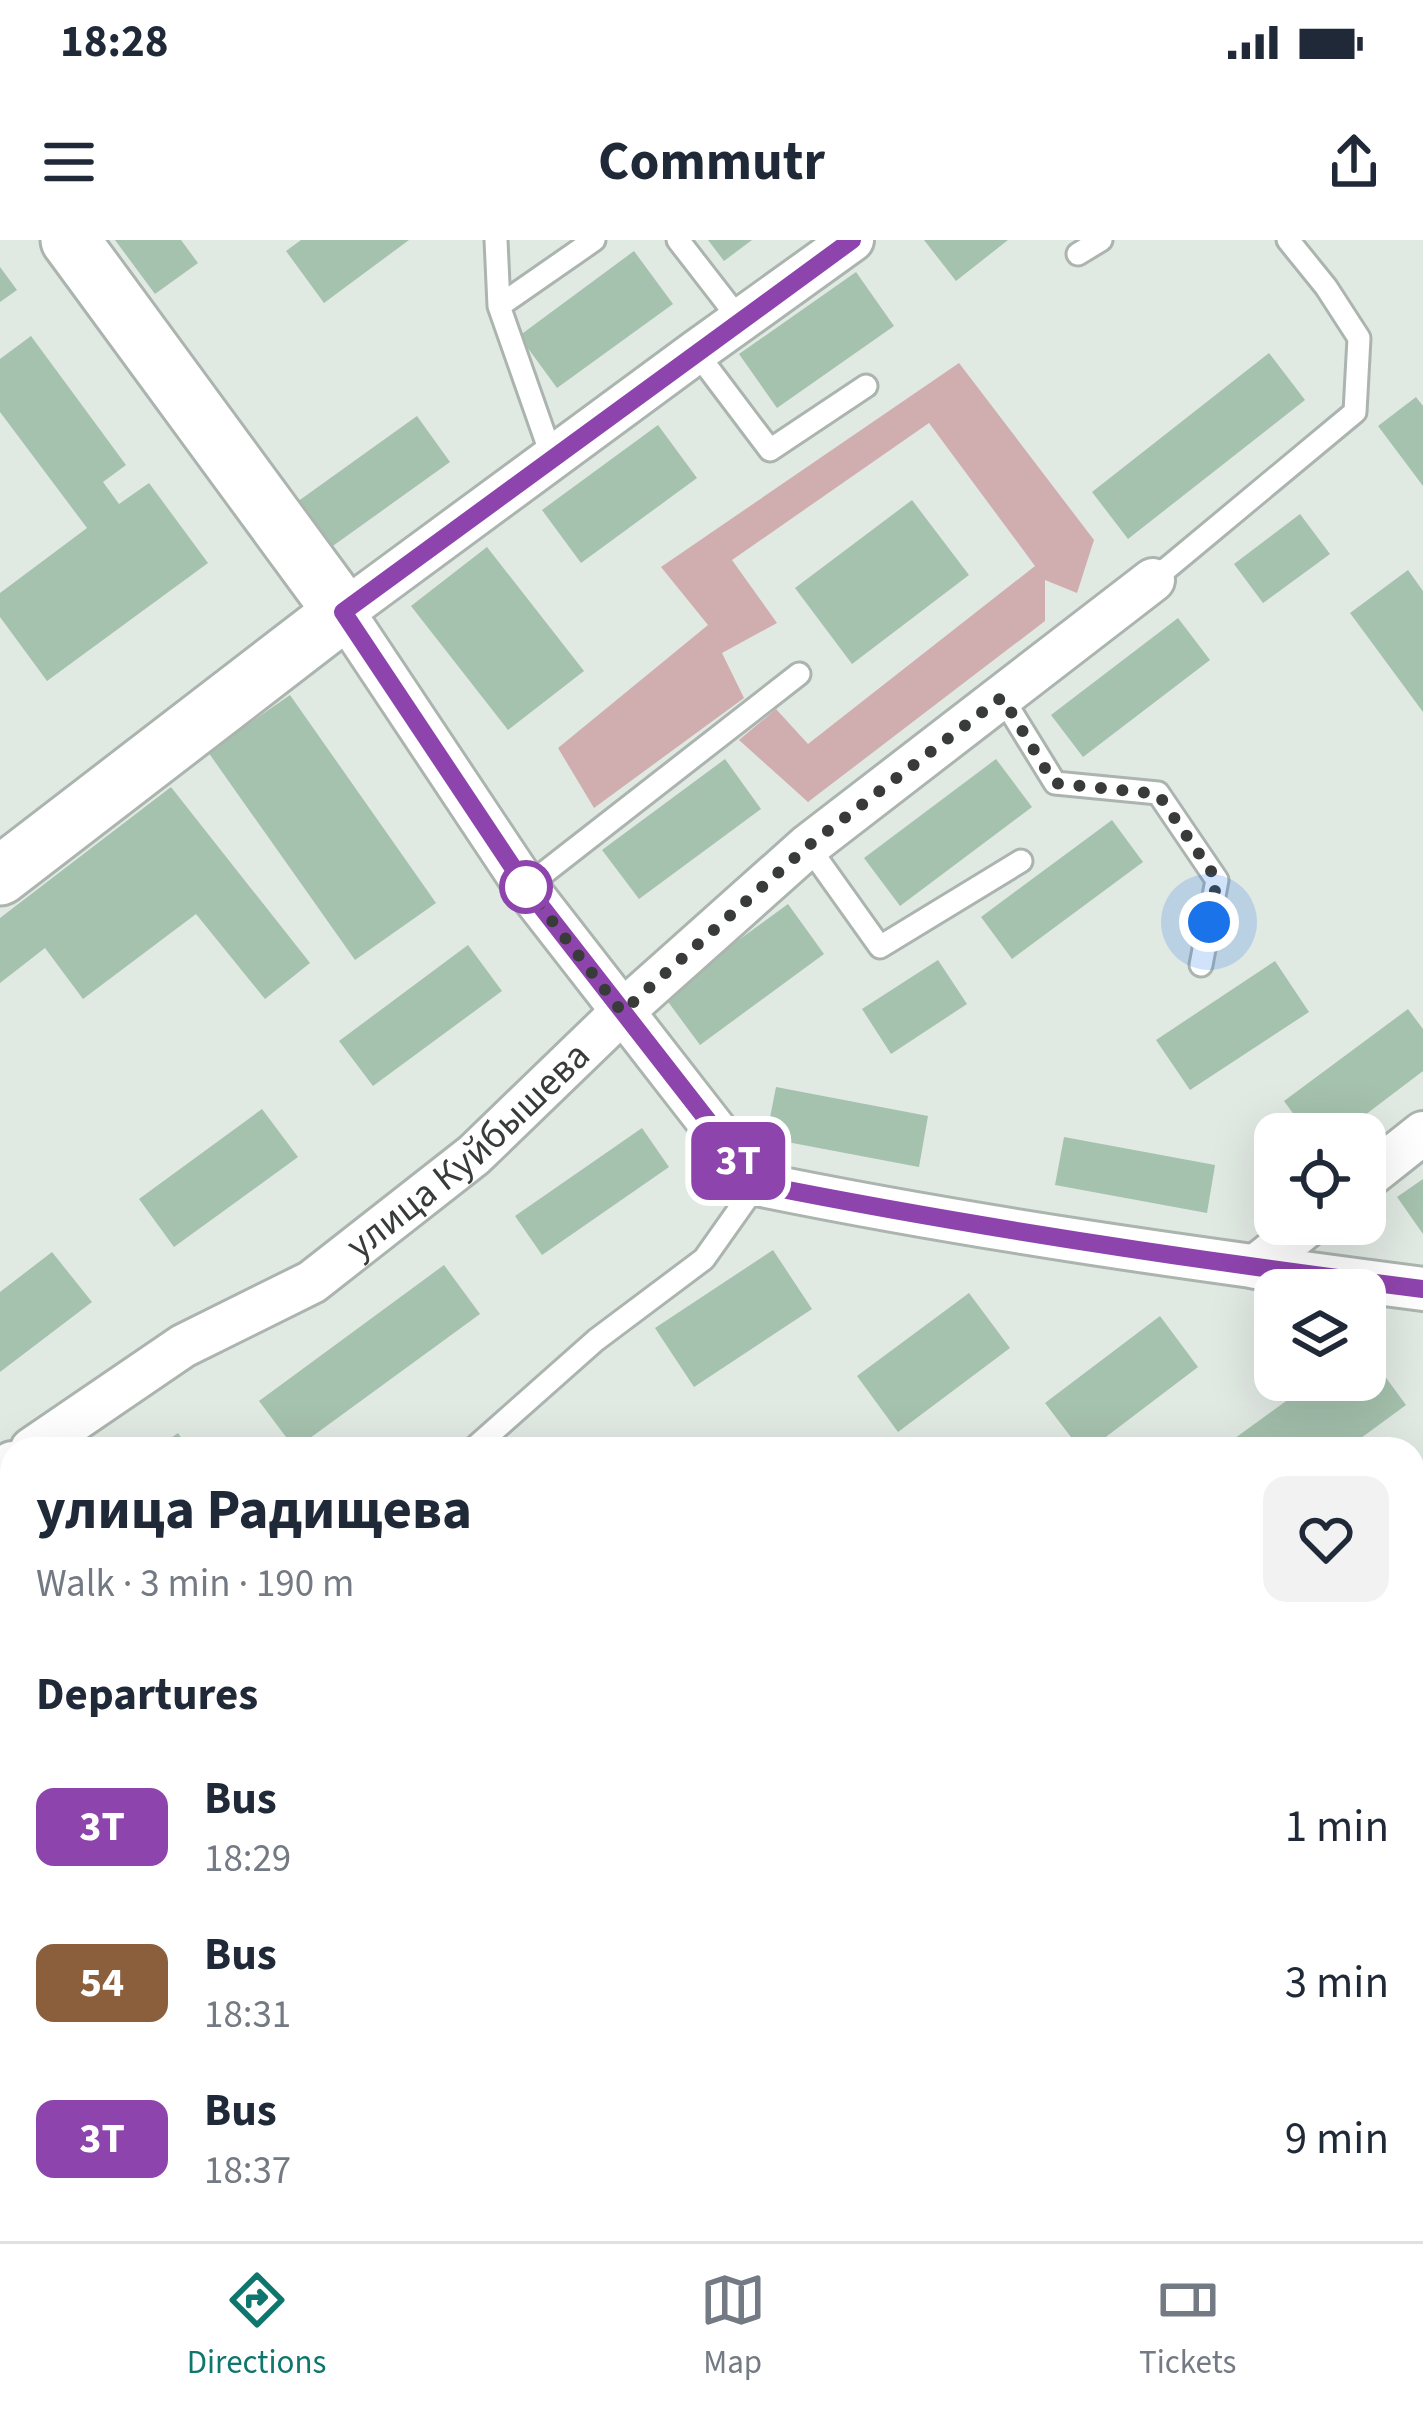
<!DOCTYPE html>
<meta charset="utf-8">
<style>
body{margin:0;font-family:"Source Sans 3",sans-serif;background:#f2f2f3;color:#1f2937;height:100vh;display:flex;flex-direction:column;font-size:45px;white-space:nowrap}
*{box-sizing:border-box;margin:0}
p{font-size:39px;color:#747a83}
.icon{flex:none;width:66px;height:66px;fill:none;stroke:currentColor;stroke-width:2;stroke-linecap:round;stroke-linejoin:round}
.map{position:relative;flex:1;overflow:hidden}
.drawer{position:absolute;left:0px;top:1197px;width:1425px;height:804px;display:flex;flex-direction:column;background:#fff;border-radius:36px 36px 0 0;box-shadow:0 12px 48px #0002}
.drawer>*{flex:none}
.badge{padding:0 24px;border-radius:18px;font-size:42px;line-height:78px}
.fabs{position:absolute;left:1254px;top:873px;display:grid;gap:24px}
.fabs a{display:grid;place-items:center;width:132px;height:132px;border-radius:24px;background:#fff;box-shadow:0 12px 48px #0002;font-size:60px}
.you{position:absolute;width:60px;height:60px;margin:-30px;border:9px solid #fff;border-radius:50%;background:#1a73e8;box-shadow:0 0 0 18px #1a73e833}
.map>.badge{position:absolute;translate:-50% -50%;box-shadow:0 0 0 6px #fff}
h2{padding:0 36px;font-size:45px;line-height:108px}
.round{display:grid;place-items:center;flex:none;width:126px;height:126px;border-radius:24px;background:#f2f2f3}
.overview{display:flex;align-items:center;justify-content:space-between;height:204px;padding:0 36px}
h1{font-size:57px;font-weight:700;line-height:90px}
ul{padding:0;list-style:none}
li{display:flex;align-items:center;gap:36px;height:156px;padding:0 36px}
li div{flex:1}
li b{display:block;font-size:45px}
li em{font-style:normal}
li .badge{min-width:132px;font-weight:700;text-align:center}
.status{display:flex;justify-content:space-between;align-items:center;height:84px;padding:0 60px;background:#fff;direction:ltr}
.status svg{height:33px;fill:currentColor}
header{display:flex;justify-content:space-between;align-items:center;height:156px;padding:0 36px;background:#fff;font-size:54px;font-weight:700}
.tabs{display:flex;justify-content:space-around;align-items:center;height:168px;border-top:3px solid #e0e1e3;background:#fff;font-size:33px;color:#747a83}
.tabs a{display:grid;justify-items:center;gap:6px}
.tabs .active{color:#0f766e}
.map>svg:first-child{display:block}
.green{fill:#d0aeaf}
.building{fill:#a5c2ae}
.lines{fill:none;stroke-linecap:round;stroke-linejoin:round}
.lane-casing{stroke:#acb4af;stroke-width:27}
.street-casing{stroke:#acb4af;stroke-width:48}
.secondary-casing{stroke:#acb4af;stroke-width:63}
.lane{stroke:#fff;stroke-width:21}
.street{stroke:#fff;stroke-width:42}
.secondary{stroke:#fff;stroke-width:57}
.line-casing{stroke:#fff;stroke-width:27}
.line{stroke:#8e44ad;stroke-width:18}
.walk{stroke:#383b39;stroke-width:12;stroke-dasharray:0 21.6}
.stop-dot{fill:#fff;stroke:#8e44ad;stroke-width:6}
.labels{text-anchor:middle;dominant-baseline:central;stroke-width:9;stroke-linejoin:round;paint-order:stroke}
.street-label{font-size:39px;fill:#383b39;stroke:#eef6f0}
</style>
<div class="status"><b>18:28</b><svg viewBox="0 0 49 12"><path d="M0 12V9h3v3zM5 12V6h3v6zM10 12V3h3v9zM15 12V0h3v12zM26 1h20v11H26zM47 4h2v5h-2z"/></svg></div>
<header><svg class="icon" aria-label="menu" viewBox="0 0 24 24"><path d="M4 6h16M4 12h16M4 18h16"/></svg>Commutr<svg class="icon" aria-label="share" viewBox="0 0 24 24"><path d="M12 15V3M7 8l5-5 5 5M5 13v7h14v-7"/></svg></header>
<div class="map">
<svg width="1423" height="2001" viewBox="0 0 1423 2001">
<rect width="100%" height="100%" fill="#e1e9e3"/>
<!-- green -->
<path class="green" d="M 959,123 L 1094,300 L 1077,353 L 1045,340 L 1045,381 L 808,562 L 739,500 L 776,469 L 808,504 L 1035,326 L 929,183 L 732,320 L 777,383 L 722,413 L 744,458 L 594,568 L 558,508 L 708,385 L 661,327 Z
M 845,1198 L 1017,1199 L 1027,1209 L 795,1209 L 791,1203 Z
M 1423,1411 L 1423,1648 L 1413,1652 L 1413,1413 Z
M 1413,1898 L 1423,1901 L 1423,2001 L 1340,2001 L 1330,1989 L 1413,1989 Z"/>
<!-- building -->
<path class="building" d="M 115,0 L 181,0 L 198,23 L 155,54 Z
M 301,0 L 409,0 L 324,63 L 286,11 Z
M 708,0 L 752,0 L 724,21 Z
M 924,0 L 1008,0 L 956,41 Z
M 634,11 L 673,64 L 557,148 L 519,96 Z
M 0,27 L 17,50 L 0,62 Z
M 856,32 L 894,86 L 777,168 L 739,114 Z
M 31,96 L 126,225 L 103,242 L 119,264 L 149,243 L 208,323 L 47,441 L 0,377 L 0,353 L 87,288 L 0,172 L 0,119 Z
M 1269,113 L 1305,160 L 1128,299 L 1092,252 Z
M 1416,157 L 1423,166 L 1423,246 L 1378,186 Z
M 417,176 L 450,222 L 330,308 L 297,262 Z
M 658,185 L 697,238 L 581,323 L 542,270 Z
M 912,260 L 969,335 L 852,424 L 795,348 Z
M 1300,274 L 1330,314 L 1263,363 L 1234,324 Z
M 487,307 L 584,431 L 508,490 L 411,366 Z
M 1408,330 L 1423,351 L 1423,472 L 1350,373 Z
M 1178,378 L 1210,420 L 1083,517 L 1051,475 Z
M 290,455 L 436,663 L 355,720 L 208,512 Z
M 725,519 L 761,569 L 639,659 L 602,610 Z
M 996,519 L 1032,567 L 900,666 L 864,618 Z
M 171,547 L 310,723 L 265,759 L 196,674 L 83,759 L 45,708 L 0,743 L 0,678 Z
M 1112,580 L 1143,622 L 1012,719 L 981,677 Z
M 788,664 L 824,714 L 700,805 L 663,755 Z
M 468,705 L 502,751 L 373,846 L 339,801 Z
M 938,720 L 967,764 L 891,814 L 862,769 Z
M 1275,721 L 1309,772 L 1190,850 L 1156,800 Z
M 1408,769 L 1423,789 L 1423,831 L 1340,894 L 1308,894 L 1284,861 Z
M 776,847 L 928,876 L 919,927 L 766,898 Z
M 262,869 L 298,917 L 174,1007 L 139,959 Z
M 642,888 L 669,927 L 542,1015 L 515,976 Z
M 1064,897 L 1215,925 L 1207,973 L 1055,945 Z
M 1423,939 L 1423,994 L 1397,957 Z
M 773,1010 L 812,1069 L 694,1147 L 655,1088 Z
M 52,1012 L 92,1062 L 0,1132 L 0,1052 Z
M 444,1025 L 480,1074 L 295,1209 L 259,1161 Z
M 969,1053 L 1010,1108 L 898,1192 L 857,1136 Z
M 1160,1076 L 1198,1127 L 1090,1209 L 1080,1209 L 1045,1163 Z
M 1365,1109 L 1406,1165 L 1346,1209 L 1220,1209 L 1315,1140 L 1365,1140 Z
M 178,1193 L 189,1209 L 155,1209 Z
M 1423,1241 L 1423,1320 L 1413,1328 L 1413,1249 Z
M 12,1370 L 12,1481 L 0,1490 L 0,1379 Z
M 12,1565 L 12,1658 L 0,1667 L 0,1573 Z
M 1423,1686 L 1423,1757 L 1413,1752 L 1413,1705 Z
M 1413,1792 L 1423,1797 L 1423,1866 L 1413,1861 Z
M 530,1989 L 570,1989 L 586,1998 L 585,2001 L 524,2001 Z"/>
<g class="lines">
<defs>
<path id="lane" d="M 496,0 L 499,66 L 552,217
M 678,0 L 740,80
M 1078,14 L 1101,0
M 499,66 L 594,0
M 696,112 L 770,210 L 866,146
M 1153,340 L 1355,172 L 1359,98 L 1326,47 L 1288,0
M 1002,457 L 1055,543 L 1158,553 L 1217,640 L 1201,725
M 808,606 L 880,707 L 1021,621
M 526,647 L 799,434
M 473,1209 L 596,1100 L 704,1019 L 757,944
M 3,1746 L 12,1739
M 84,2001 L 90,1989
M 252,2001 L 260,1989"/>
<g id="street">
<path d="M 852,0 L 696,112 L 343,372 L 526,647 L 757,944 C 977,989 1201,1020 1423,1049"/>
<path d="M 1365,939 L 1423,893"/>
<path d="M 1255,1027 L 1309,984"/>
<path id="s1" d="M 32,1209 L 183,1106 L 312,1042 L 474,915 L 622,772 L 808,606 L 1153,340"/>
<path d="M 0,1231 L 12,1223"/>
<path d="M 949,1989 L 970,2001"/>
<path d="M 699,2001 L 706,1989"/>
<path d="M 1037,2001 L 1044,1989"/>
</g>
<path id="secondary" d="M 0,636 L 343,372 L 70,0"/>
</defs>
<!-- lane casing -->
<use href="#lane" class="lane-casing"/>
<!-- street casing -->
<use href="#street" class="street-casing"/>
<!-- secondary casing -->
<use href="#secondary" class="secondary-casing"/>
<!-- lane -->
<use href="#lane" class="lane"/>
<!-- street -->
<use href="#street" class="street"/>
<!-- secondary -->
<use href="#secondary" class="secondary"/>
</g>
<g class="lines">
<defs>
<path id="line" d="M 852,0 L 343,372 L 526,647 L 757,944 C 977,988 1200,1021 1423,1049"/>
</defs>
<!-- line casing -->
<use href="#line" class="line-casing"/>
<!-- line -->
<use href="#line" class="line"/>
<!-- walk -->
<path class="walk" d="M 526,647 L 622,772 L 808,606 L 1002,457 L 1054,543 L 1158,554 L 1217,640 L 1209,682"/>
</g>
<!-- markers -->
<circle class="stop-dot" cx="526" cy="647" r="24"/>
<g class="labels">
<!-- street labels -->
<g class="street-label">
<text stroke="none"><textPath href="#s1" startOffset="531">улица Куйбышева</textPath></text>
</g>
</g>
</svg>
<div class="fabs">
<a><svg class="icon" aria-label="locate" viewBox="0 0 24 24"><circle cx="12" cy="12" r="6"/><path d="M12 2v4M12 18v4M2 12h4M18 12h4"/></svg></a>
<a><svg class="icon" aria-label="layers" viewBox="0 0 24 24"><path d="M12 4l9 5-9 5-9-5zM3 14l9 5 9-5"/></svg></a>
</div>
<div class="you" style="left:1209px;top:682px"></div>
<b class="badge" style="left:738px;top:921px;background:#8e44ad;color:#fff">3Т</b>
<section class="drawer">
<div class="overview"><div><h1>улица Радищева</h1><p>Walk · 3 min · 190 m</p></div><a class="round"><svg class="icon" aria-label="heart" viewBox="0 0 24 24"><path d="M12 20l-8-8c-3-5 5-10 8-4 3-6 11-1 8 4z"/></svg></a></div>
<h2>Departures</h2>
<ul>
<li><span class="badge" style="background:#8e44ad;color:#fff">3Т</span><div><b>Bus</b><p>18:29</p></div><em>1 min</em></li>
<li><span class="badge" style="background:#8b5e3c;color:#fff">54</span><div><b>Bus</b><p>18:31</p></div><em>3 min</em></li>
<li><span class="badge" style="background:#8e44ad;color:#fff">3Т</span><div><b>Bus</b><p>18:37</p></div><em>9 min</em></li>
</ul>
</section>
</div>
<nav class="tabs">
<a class="active"><svg class="icon" aria-label="directions" viewBox="0 0 24 24"><path d="M12 3l9 9-9 9-9-9zM9 14v-3h6M13 9l2 2-2 2"/></svg>Directions</a>
<a><svg class="icon" aria-label="map" viewBox="0 0 24 24"><path d="M3 6l6-2 6 2 6-2v14l-6 2-6-2-6 2zM9 4v14M15 6v14"/></svg>Map</a>
<a><svg class="icon" aria-label="tickets" viewBox="0 0 24 24"><path d="M3 7h18v10H3zM15 7v10"/></svg>Tickets</a>
</nav>
